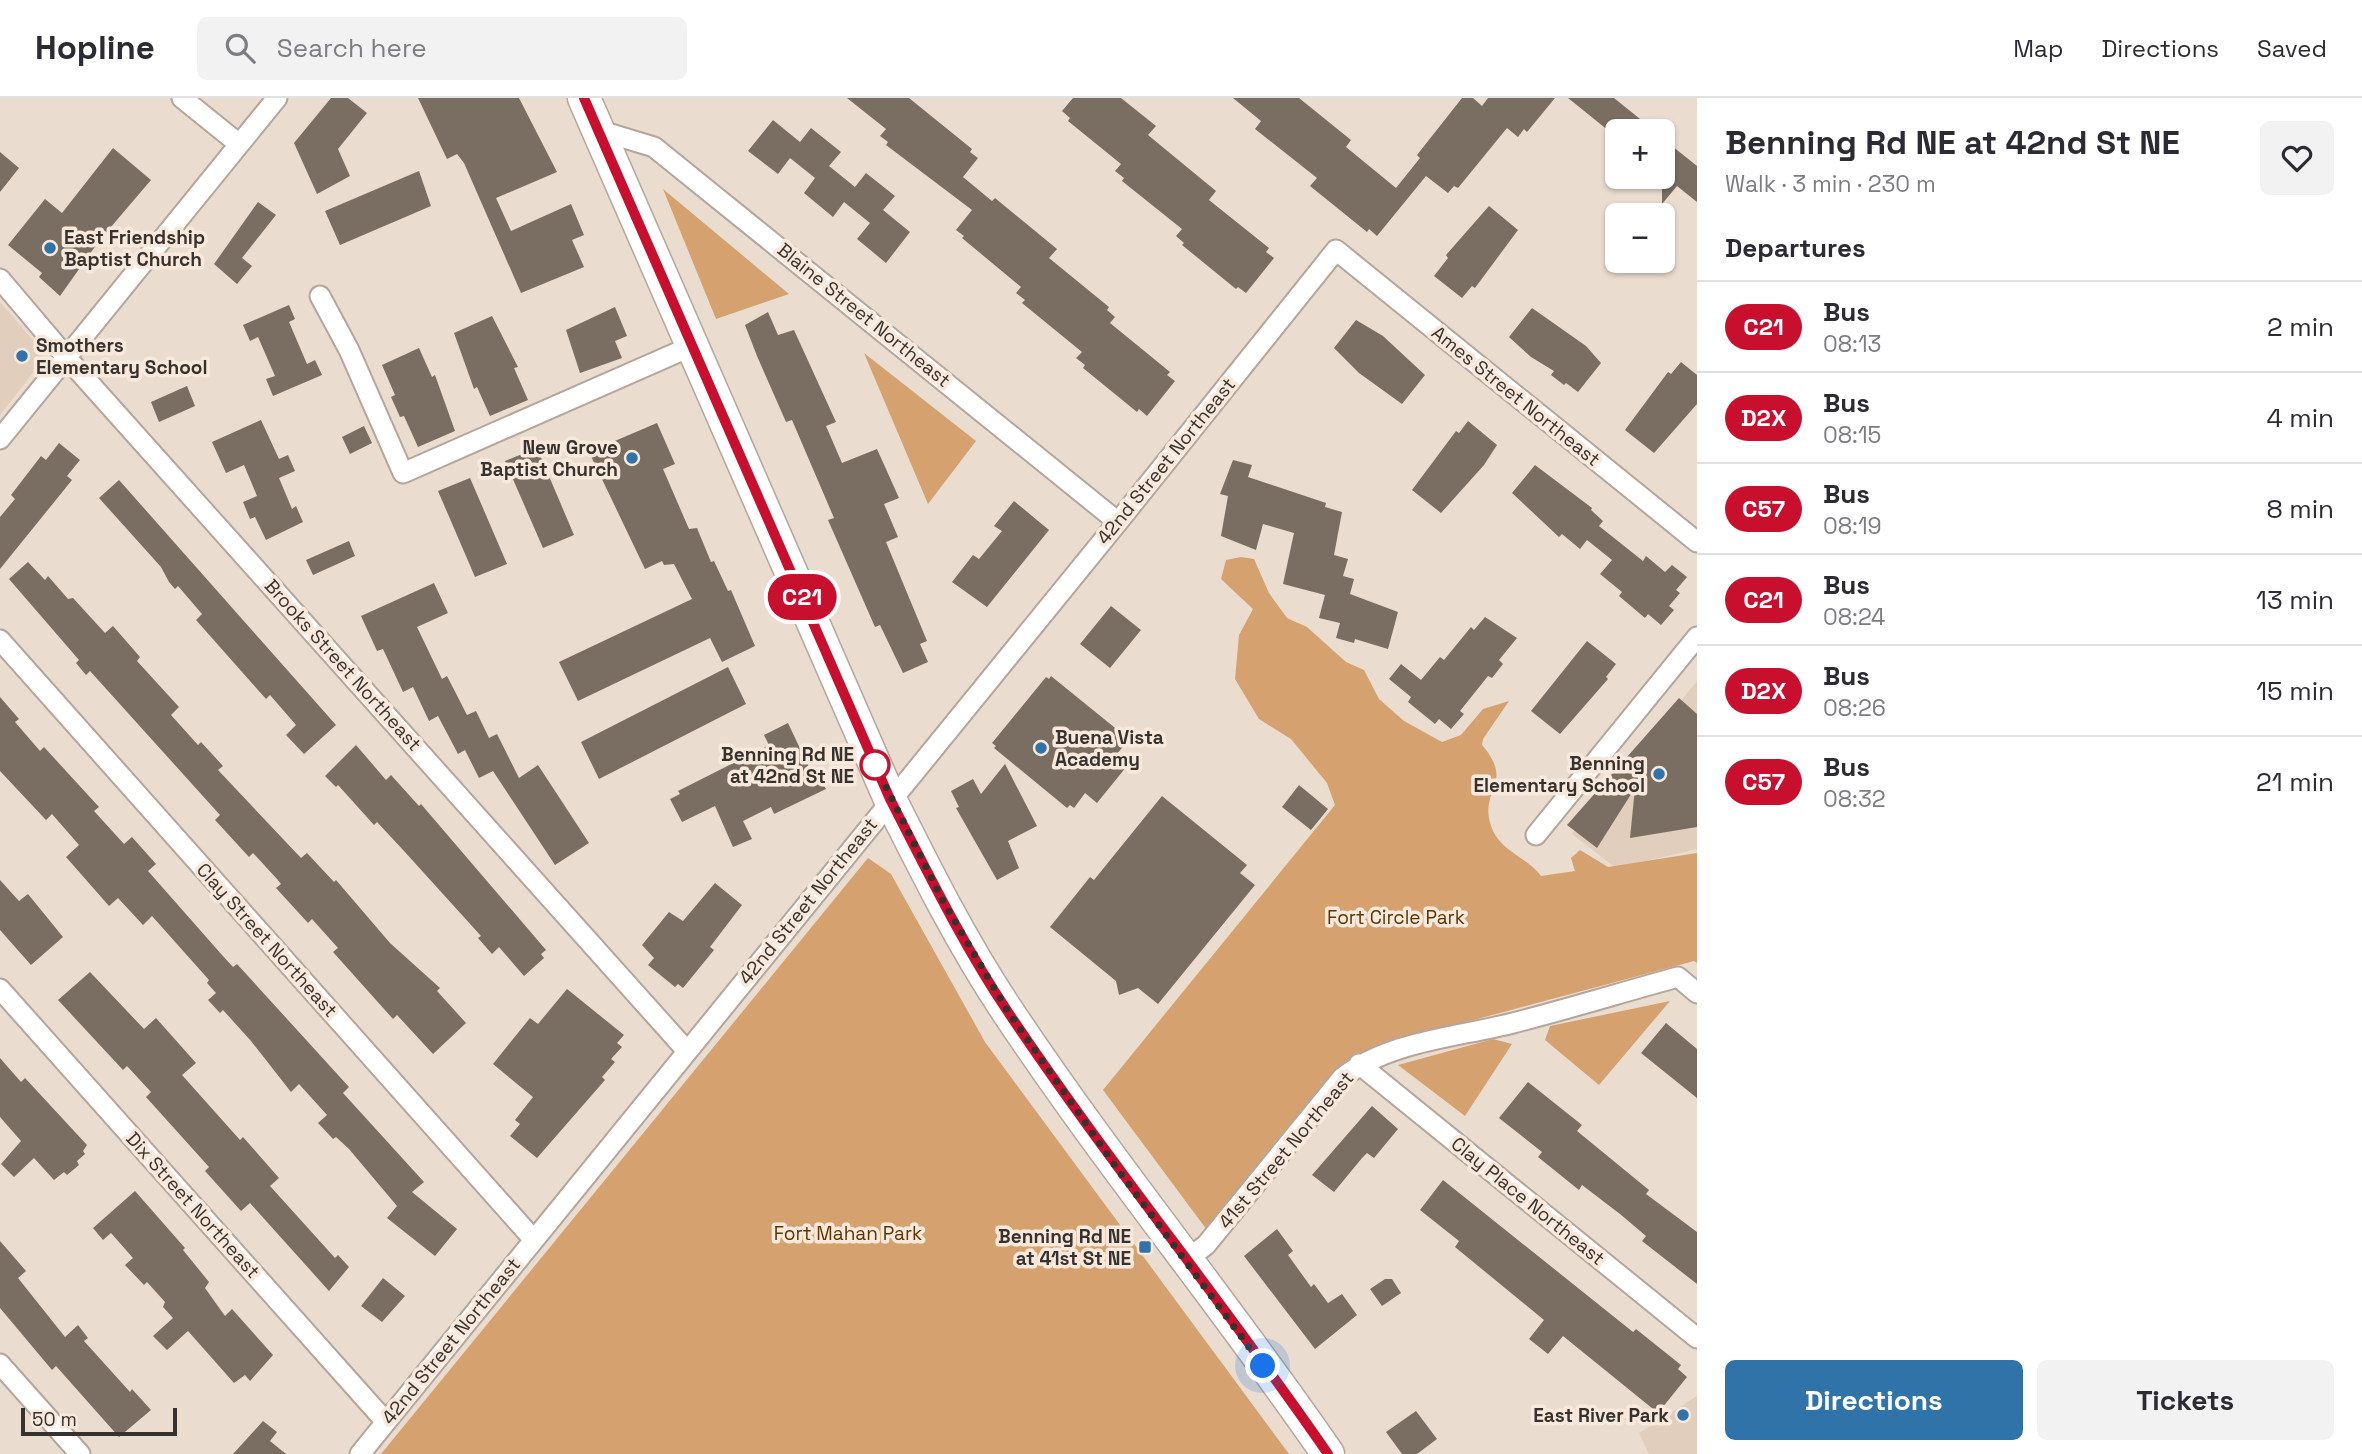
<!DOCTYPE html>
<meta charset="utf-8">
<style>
body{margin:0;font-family:"Space Grotesk",sans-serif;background:#f2f2f3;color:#2b2b33;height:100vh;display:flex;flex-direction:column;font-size:26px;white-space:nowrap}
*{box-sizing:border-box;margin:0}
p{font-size:23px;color:#7c7c81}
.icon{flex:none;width:38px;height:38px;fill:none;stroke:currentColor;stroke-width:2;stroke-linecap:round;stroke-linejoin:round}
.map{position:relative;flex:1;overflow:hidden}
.details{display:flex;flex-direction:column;background:#fff;width:665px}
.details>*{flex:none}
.badge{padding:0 14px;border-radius:23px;font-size:24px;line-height:46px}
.fabs{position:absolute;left:1605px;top:21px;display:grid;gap:14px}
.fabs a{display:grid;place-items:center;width:70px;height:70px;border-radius:10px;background:#fff;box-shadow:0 2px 5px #0004;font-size:35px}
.scale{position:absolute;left:21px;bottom:18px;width:156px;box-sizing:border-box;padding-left:7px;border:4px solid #37322d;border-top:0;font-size:19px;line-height:24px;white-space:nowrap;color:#37322d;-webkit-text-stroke:5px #f8e9dc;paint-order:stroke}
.you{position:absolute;width:35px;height:35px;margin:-18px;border:5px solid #fff;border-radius:50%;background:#1a73e8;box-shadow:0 0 0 10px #1a73e833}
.map>.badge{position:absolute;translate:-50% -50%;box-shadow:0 0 0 4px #fff}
h2{padding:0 28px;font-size:26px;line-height:63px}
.round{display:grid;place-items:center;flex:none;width:74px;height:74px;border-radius:10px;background:#f2f2f3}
.head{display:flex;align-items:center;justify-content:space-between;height:119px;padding:0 28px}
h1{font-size:33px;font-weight:800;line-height:52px}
.primary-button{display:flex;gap:14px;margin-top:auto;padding:14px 28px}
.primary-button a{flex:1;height:80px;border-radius:10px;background:#2f73a8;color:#fff;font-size:28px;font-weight:800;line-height:80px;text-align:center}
.primary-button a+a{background:#f2f2f3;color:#2b2b33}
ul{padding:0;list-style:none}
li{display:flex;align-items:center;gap:21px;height:91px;padding:0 28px;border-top:2px solid #e1e1e2}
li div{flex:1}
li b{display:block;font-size:26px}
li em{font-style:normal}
li .badge{min-width:77px;font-weight:700;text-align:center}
header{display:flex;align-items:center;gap:42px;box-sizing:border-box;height:98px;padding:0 35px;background:#fff;border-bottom:2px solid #e1e1e2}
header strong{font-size:33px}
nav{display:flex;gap:38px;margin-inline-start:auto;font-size:24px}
.search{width:490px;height:63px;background:#f2f2f3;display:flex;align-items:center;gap:18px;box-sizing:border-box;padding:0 24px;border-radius:10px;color:#7c7c81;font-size:26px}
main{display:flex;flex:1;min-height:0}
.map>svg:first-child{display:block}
.built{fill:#e1cebc}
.green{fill:#d5a26f}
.building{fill:#7a6e62}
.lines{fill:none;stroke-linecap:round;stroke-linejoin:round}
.street-casing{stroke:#b4a69a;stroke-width:23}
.primary-casing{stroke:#b4a69a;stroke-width:35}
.street{stroke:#fff;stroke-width:19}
.primary{stroke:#fff;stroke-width:32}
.line-casing{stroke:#fff;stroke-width:16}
.line{stroke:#c8102e;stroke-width:10}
.walk{stroke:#37322d;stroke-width:7;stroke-dasharray:0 12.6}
.poi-dot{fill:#2f73a8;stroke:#f8e9dc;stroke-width:2.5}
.stop-dot{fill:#fff;stroke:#c8102e;stroke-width:3.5}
.labels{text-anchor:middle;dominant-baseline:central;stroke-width:7;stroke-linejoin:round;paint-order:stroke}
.poi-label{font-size:19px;font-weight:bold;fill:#37322d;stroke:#f8e9dc;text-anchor:end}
.street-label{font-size:19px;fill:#37322d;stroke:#f8e9dc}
.stop-label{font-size:19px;font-weight:bold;fill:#37322d;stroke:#f8e9dc;text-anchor:end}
.park-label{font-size:19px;fill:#5c3501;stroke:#f8e9dc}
</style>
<header>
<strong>Hopline</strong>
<div class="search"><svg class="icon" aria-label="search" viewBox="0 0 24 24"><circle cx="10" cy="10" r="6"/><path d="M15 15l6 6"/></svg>Search here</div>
<nav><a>Map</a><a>Directions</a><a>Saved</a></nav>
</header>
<main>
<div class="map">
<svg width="1697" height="1356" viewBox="0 0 1697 1356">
<rect width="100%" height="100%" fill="#eadccf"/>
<!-- built -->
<path class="built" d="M 0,204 L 44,255 L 43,262 L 0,317 Z
M 1697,583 L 1697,751 L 1616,770 L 1572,736 Z
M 1697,1298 L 1697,1356 L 1649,1356 L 1639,1335 Z"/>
<!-- green -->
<path class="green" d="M 663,91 L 789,196 L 716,221 Z
M 864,255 L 976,343 L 928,406 Z
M 1241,459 L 1254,461 L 1269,495 L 1287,520 L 1307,529 L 1346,564 L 1364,572 L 1379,601 L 1404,623 L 1442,644 L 1461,637 L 1483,611 L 1509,603 L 1483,641 L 1482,647 C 1517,688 1475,691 1493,733 C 1503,754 1528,760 1541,778 L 1575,773 L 1571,760 L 1580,752 L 1608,769 L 1697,755 L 1697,865 L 1694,863 L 1395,943 L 1344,965 L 1207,1132 L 1103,992 L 1335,707 L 1327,685 L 1291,641 L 1259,621 L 1235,581 L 1239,537 L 1253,511 L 1221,481 L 1226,462 Z
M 868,760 L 891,776 L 985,944 L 1289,1356 L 381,1356 Z
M 1670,903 L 1599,987 L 1545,942 L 1550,928 Z
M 1493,941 L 1512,946 L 1465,1018 L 1398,967 Z"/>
<!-- building -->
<path class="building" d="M 331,0 L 348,0 L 367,15 L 338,51 L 350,78 L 317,96 L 294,45 Z
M 418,0 L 519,0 L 557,74 L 496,100 L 511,133 L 571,106 L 584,137 L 572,142 L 584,169 L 521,195 L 464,65 L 457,56 L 447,61 Z
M 847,0 L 909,0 L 972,51 L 970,54 L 978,60 L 963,79 L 992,103 L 995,100 L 1057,151 L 1049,160 L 1109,209 L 1107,212 L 1115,219 L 1110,225 L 1170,274 L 1167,277 L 1175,283 L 1147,318 L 1139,311 L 1137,314 L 1083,270 L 1085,267 L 1076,260 L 1082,254 L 1022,205 L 1025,202 L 1016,195 L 1021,189 L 962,140 L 964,138 L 956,132 L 972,112 L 886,47 L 888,44 L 880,38 L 886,31 Z
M 1073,0 L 1121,0 L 1156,28 L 1148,37 L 1216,93 L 1209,102 L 1269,150 L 1266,154 L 1274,160 L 1246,195 L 1238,189 L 1236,191 L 1182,147 L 1184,145 L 1176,138 L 1182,131 L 1122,83 L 1124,80 L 1115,73 L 1121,66 L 1068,23 L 1070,20 L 1062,13 Z
M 1233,0 L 1299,0 L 1351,42 L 1346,49 L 1396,90 L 1420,60 L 1417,57 L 1462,0 L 1473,0 L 1482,8 L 1488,0 L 1555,0 L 1527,34 L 1524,31 L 1518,39 L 1507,30 L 1458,90 L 1454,88 L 1448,95 L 1426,78 L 1377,138 L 1369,131 L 1367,134 L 1310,88 L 1317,80 L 1255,31 L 1261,23 Z
M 1568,0 L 1614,0 L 1655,33 L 1609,33 Z
M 773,22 L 800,44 L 811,30 L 841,54 L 829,68 L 855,89 L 866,75 L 895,98 L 883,112 L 910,134 L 886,165 L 857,141 L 870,125 L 844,104 L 833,119 L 804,95 L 815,80 L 790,60 L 778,76 L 748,53 Z
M 1662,40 L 1697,68 L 1697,104 L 1677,88 L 1662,106 Z
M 113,50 L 151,82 L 99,143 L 60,198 L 39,179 L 42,175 L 8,147 L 45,101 L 62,115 Z
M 0,54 L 19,70 L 0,94 Z
M 419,73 L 431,108 L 340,147 L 325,113 Z
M 258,104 L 276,117 L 242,160 L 252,168 L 237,186 L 214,166 Z
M 1489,108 L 1518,132 L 1475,190 L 1472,188 L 1462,200 L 1434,178 L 1448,160 L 1446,157 Z
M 289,207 L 295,221 L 289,224 L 307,266 L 315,262 L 322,277 L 273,298 L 266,281 L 275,278 L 258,239 L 250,243 L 243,227 Z
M 615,209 L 627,238 L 615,243 L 622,260 L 580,275 L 566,232 Z
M 1532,210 L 1586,248 L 1601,265 L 1578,294 L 1566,285 L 1564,287 L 1551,277 L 1554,273 L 1531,259 L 1509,239 Z
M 768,214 L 778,237 L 794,232 L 836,324 L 826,328 L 842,365 L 877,351 L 899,400 L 884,406 L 898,439 L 886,444 L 927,543 L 920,546 L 928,564 L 903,575 L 880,527 L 875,529 L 828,422 L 834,420 L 792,322 L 786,324 L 757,258 L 745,227 Z
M 492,218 L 518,269 L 514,270 L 528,302 L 490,318 L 477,289 L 474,291 L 454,235 Z
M 1356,222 L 1383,238 L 1425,277 L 1402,306 L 1359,275 L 1334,250 Z
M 419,250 L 432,279 L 435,277 L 455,333 L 418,349 L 404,318 L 400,319 L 391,299 L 395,297 L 382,267 Z
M 1681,264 L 1697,277 L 1697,306 L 1654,355 L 1625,332 L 1668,274 L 1671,276 Z
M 187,288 L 195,308 L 159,324 L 151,304 Z
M 261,322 L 279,361 L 288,357 L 295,373 L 279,380 L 292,411 L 296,408 L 303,424 L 266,442 L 255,419 L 250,421 L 243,404 L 257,398 L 244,367 L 226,375 L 212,344 Z
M 1468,323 L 1497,347 L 1484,367 L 1441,415 L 1412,392 L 1456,333 L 1459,335 Z
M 657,325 L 675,366 L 663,371 L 689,431 L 697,430 L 711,464 L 714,463 L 728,493 L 731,492 L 755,548 L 722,564 L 710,540 L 578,603 L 559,564 L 692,501 L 674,466 L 664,467 L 662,463 L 645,471 L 589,354 Z
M 364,328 L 372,345 L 350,356 L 342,339 Z
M 59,345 L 80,362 L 67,378 L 72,382 L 0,471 L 0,419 L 15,401 L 11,397 L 41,358 L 46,362 Z
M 537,350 L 574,437 L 543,450 L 505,363 Z
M 1233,362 L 1252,367 L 1248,379 L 1326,405 L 1325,409 L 1342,414 L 1334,457 L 1348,461 L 1343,478 L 1354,481 L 1350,496 L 1398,514 L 1388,551 L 1355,541 L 1354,545 L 1336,540 L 1340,525 L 1319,520 L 1325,497 L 1283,486 L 1294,435 L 1263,426 L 1256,452 L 1221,438 L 1228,398 L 1220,396 Z
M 1535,367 L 1592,410 L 1591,412 L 1603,423 L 1599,428 L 1643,463 L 1646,458 L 1665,474 L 1672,467 L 1687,479 L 1676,492 L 1680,495 L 1669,508 L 1674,512 L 1661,527 L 1648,516 L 1645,520 L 1619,498 L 1622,494 L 1600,476 L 1612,462 L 1587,442 L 1580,451 L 1562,436 L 1559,439 L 1512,395 Z
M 470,380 L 507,466 L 475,479 L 438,393 Z
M 119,382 L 336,627 L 304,656 L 286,637 L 296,627 L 270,597 L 266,601 L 196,522 L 202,516 L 178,488 L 175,491 L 169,484 L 161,469 L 99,400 Z
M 1014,403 L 1049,432 L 987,509 L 952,484 L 973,457 L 979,461 L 1002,433 L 994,428 Z
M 349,443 L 355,458 L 313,477 L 306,462 Z
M 28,464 L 45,482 L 48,478 L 68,501 L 73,500 L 105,535 L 113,528 L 140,559 L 137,563 L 179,609 L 171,617 L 198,647 L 201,644 L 223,668 L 218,672 L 301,760 L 307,755 L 334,784 L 336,782 L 390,845 L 440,890 L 437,893 L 466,925 L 433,956 L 397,917 L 393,921 L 333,854 L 338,850 L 312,821 L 308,825 L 276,790 L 281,786 L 277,781 L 253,755 L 249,759 L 215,722 L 220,717 L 90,573 L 86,577 L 76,565 L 79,562 L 9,481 Z
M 434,485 L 448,515 L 417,529 L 442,581 L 447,578 L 467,617 L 476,613 L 489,640 L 497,636 L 519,680 L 538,667 L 589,745 L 555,767 L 493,673 L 479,680 L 465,652 L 458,656 L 438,618 L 429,623 L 413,589 L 403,594 L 383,551 L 377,553 L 361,518 Z
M 1111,508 L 1141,532 L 1110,570 L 1080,546 Z
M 1485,519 L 1517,540 L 1499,562 L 1503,566 L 1492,580 L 1488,578 L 1460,613 L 1464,616 L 1451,631 L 1439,621 L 1435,626 L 1408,604 L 1411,599 L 1389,581 L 1401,566 L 1421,582 L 1440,559 L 1444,562 L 1471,529 L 1474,532 Z
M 1587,543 L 1616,566 L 1606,579 L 1608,581 L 1560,636 L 1531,613 Z
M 728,569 L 746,606 L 599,681 L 581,644 Z
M 1051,578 L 1125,638 L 1123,640 L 1127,644 L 1115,658 L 1127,668 L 1097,705 L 1085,695 L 1074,710 L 1070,707 L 1067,710 L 994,650 L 996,648 L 992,645 L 1046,579 L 1049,581 Z
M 0,599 L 19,621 L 15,624 L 40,653 L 44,649 L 99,709 L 94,713 L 124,746 L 132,739 L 156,766 L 148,773 L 222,857 L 233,869 L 237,866 L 349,989 L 343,995 L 424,1084 L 412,1094 L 457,1131 L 435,1158 L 387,1120 L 397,1108 L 349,1051 L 336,1039 L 333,1041 L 318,1025 L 327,1017 L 299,986 L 291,994 L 251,943 L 223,912 L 220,915 L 208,902 L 216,895 L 207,885 L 209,882 L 152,818 L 143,827 L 118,800 L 109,808 L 66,759 L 79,747 L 52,716 L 46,722 L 0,673 Z
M 1679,600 L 1697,616 L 1697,729 L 1630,740 L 1635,690 L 1597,750 L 1567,727 Z
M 788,625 L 813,678 L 818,676 L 826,691 L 774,716 L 771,709 L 743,723 L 752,741 L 733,749 L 715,708 L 682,724 L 670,701 L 680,696 L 678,693 L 769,647 L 764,637 Z
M 356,647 L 386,682 L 391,677 L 419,708 L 421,706 L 546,852 L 541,856 L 544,860 L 524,878 L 499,849 L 492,856 L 478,840 L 481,838 L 404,753 L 377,724 L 374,727 L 338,687 L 336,689 L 325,678 Z
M 1005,666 L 1037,728 L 1008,743 L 1019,770 L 997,782 L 956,710 L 959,709 L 951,693 L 973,681 L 981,696 Z
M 1299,687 L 1328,711 L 1311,732 L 1282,709 Z
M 1162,698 L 1247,767 L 1240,775 L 1255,787 L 1158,906 L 1138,890 L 1119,897 L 1116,883 L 1050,829 L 1090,779 L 1094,782 Z
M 0,782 L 19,803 L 28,796 L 63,839 L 31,867 L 0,832 Z
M 715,785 L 742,807 L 710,849 L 714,852 L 683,890 L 678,886 L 675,889 L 648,867 L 654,860 L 642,847 L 669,814 L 683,823 Z
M 90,874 L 144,931 L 156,920 L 196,965 L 182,977 L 240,1042 L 243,1039 L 279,1080 L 270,1088 L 335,1160 L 338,1157 L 349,1169 L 329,1193 L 250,1105 L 241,1113 L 205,1073 L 209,1069 L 146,999 L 151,994 L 127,968 L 123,972 L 58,902 Z
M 567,891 L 624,937 L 617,945 L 622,949 L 611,961 L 615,964 L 602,979 L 605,982 L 537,1060 L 510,1038 L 520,1026 L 515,1022 L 533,999 L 493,966 L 530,920 L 538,926 Z
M 1666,925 L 1697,951 L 1697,1000 L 1641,955 Z
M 0,960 L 21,984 L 25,980 L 87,1047 L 83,1053 L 85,1056 L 77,1063 L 79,1067 L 67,1077 L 64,1074 L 54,1082 L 34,1060 L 14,1079 L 1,1066 L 21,1043 L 0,1019 Z
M 1528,984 L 1582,1027 L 1577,1033 L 1649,1092 L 1646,1096 L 1697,1134 L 1697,1186 L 1642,1143 L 1646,1138 L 1620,1116 L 1582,1087 L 1579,1092 L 1538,1059 L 1542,1054 L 1499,1020 Z
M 1372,1008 L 1398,1031 L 1374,1060 L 1367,1055 L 1362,1060 L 1334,1094 L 1312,1077 Z
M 1443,1082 L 1633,1234 L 1636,1231 L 1681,1267 L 1678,1271 L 1687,1279 L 1658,1315 L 1563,1238 L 1548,1256 L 1529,1241 L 1544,1222 L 1455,1149 L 1459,1143 L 1420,1112 Z
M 135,1093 L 185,1150 L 183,1152 L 209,1184 L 205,1190 L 225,1218 L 232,1211 L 273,1257 L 250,1283 L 245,1277 L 234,1285 L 188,1233 L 167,1252 L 153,1238 L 173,1220 L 163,1209 L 165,1204 L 147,1184 L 144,1187 L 125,1167 L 133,1160 L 111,1135 L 103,1142 L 93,1130 Z
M 1277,1131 L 1293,1153 L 1288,1157 L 1311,1189 L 1314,1186 L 1328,1205 L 1342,1196 L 1357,1217 L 1315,1251 L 1244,1158 Z
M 0,1143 L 26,1173 L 18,1180 L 65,1239 L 78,1227 L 88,1240 L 84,1243 L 130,1294 L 132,1291 L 151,1312 L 119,1339 L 56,1268 L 52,1272 L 0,1210 Z
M 383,1180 L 405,1198 L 382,1224 L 361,1208 Z
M 1385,1181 L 1392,1181 L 1401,1195 L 1382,1208 L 1370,1191 Z
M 1416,1313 L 1437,1341 L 1417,1356 L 1402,1356 L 1386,1334 Z
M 263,1323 L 277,1334 L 270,1343 L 286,1356 L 233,1356 Z"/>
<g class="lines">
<defs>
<path id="street" d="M 182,0 L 239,46
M 598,32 L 654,49 L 1118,424
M 0,181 L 66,259 L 687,953
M 320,198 L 349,252 L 403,375 L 692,248
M 0,341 L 277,0
M 0,542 L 534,1142
M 1536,737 L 1697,539
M 0,891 L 386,1324
M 1359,966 L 1697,1240
M 1185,1163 L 1206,1147 L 1342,980 C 1388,943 1458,939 1513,925 C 1568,911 1623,894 1678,879 L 1697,895
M 0,1266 L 80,1356
M 360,1356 L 1118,424 L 1336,152 L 1697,444"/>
<path id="primary" d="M 584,0 L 890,701 C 926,773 963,847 1008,914 C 1109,1066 1225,1206 1328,1356"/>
</defs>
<!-- street casing -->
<use href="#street" class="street-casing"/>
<!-- primary casing -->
<use href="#primary" class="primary-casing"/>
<!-- street -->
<use href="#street" class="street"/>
<!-- primary -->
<use href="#primary" class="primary"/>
</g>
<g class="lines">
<defs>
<path id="line" d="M 584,0 L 890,701 C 927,773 963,847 1008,914 C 1109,1065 1225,1206 1328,1356"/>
</defs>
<!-- line casing -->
<use href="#line" class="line-casing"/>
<!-- line -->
<use href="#line" class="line"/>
<!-- walk -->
<path class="walk" d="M 875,667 L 943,803 L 1007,912 L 1116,1069 L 1263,1268"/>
</g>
<!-- markers -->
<g class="poi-dot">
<circle cx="50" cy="150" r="7"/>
<circle cx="22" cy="258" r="7"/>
<circle cx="632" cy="360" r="7"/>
<circle cx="1041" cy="650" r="7"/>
<circle cx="1659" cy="676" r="7"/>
<rect x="1138" y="1142" width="14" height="14" rx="3.5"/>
<circle cx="1683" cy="1317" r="7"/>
</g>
<circle class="stop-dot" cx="875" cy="667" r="14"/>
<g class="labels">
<!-- poi labels -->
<g class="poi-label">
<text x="64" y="139" text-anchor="start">East Friendship<tspan x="64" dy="22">Baptist Church</tspan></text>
<text x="36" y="247" text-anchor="start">Smothers<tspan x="36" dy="22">Elementary School</tspan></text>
<text x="618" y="349">New Grove<tspan x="618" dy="22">Baptist Church</tspan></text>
<text x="1055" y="639" text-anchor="start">Buena Vista<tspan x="1055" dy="22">Academy</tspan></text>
<text x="1645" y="665">Benning<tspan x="1645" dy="22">Elementary School</tspan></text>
<text x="1131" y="1138">Benning Rd NE<tspan x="1131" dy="22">at 41st St NE</tspan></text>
<text x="1669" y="1317">East River Park</text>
</g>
<!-- street labels -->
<g class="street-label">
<text transform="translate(864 217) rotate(39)">Blaine Street Northeast</text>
<text transform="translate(1516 298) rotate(39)">Ames Street Northeast</text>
<text transform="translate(1166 363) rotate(-51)">42nd Street Northeast</text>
<text transform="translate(343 567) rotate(48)">Brooks Street Northeast</text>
<text transform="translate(808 803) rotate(-51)">42nd Street Northeast</text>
<text transform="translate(267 842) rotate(48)">Clay Street Northeast</text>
<text transform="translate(1286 1052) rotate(-50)">41st Street Northeast</text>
<text transform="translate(1528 1103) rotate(39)">Clay Place Northeast</text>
<text transform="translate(193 1107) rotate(48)">Dix Street Northeast</text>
<text transform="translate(451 1243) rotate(-51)">42nd Street Northeast</text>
</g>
<!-- stop labels -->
<g class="stop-label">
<text x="854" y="656">Benning Rd NE<tspan x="854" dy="22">at 42nd St NE</tspan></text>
</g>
<!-- park labels -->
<g class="park-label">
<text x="1396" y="819">Fort Circle Park</text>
<text x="848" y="1135">Fort Mahan Park</text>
</g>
</g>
</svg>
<div class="fabs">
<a>+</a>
<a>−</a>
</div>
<div class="scale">50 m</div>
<div class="you" style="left:1263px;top:1268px"></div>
<b class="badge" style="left:802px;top:499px;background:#c8102e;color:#fff">C21</b>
</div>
<section class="details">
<div class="head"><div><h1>Benning Rd NE at 42nd St NE</h1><p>Walk · 3 min · 230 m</p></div><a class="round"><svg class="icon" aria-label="heart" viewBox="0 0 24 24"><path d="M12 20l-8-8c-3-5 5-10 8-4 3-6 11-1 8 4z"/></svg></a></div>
<h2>Departures</h2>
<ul>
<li><span class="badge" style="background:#c8102e;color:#fff">C21</span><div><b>Bus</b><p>08:13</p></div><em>2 min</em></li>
<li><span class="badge" style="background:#c8102e;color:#fff">D2X</span><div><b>Bus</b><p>08:15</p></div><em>4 min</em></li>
<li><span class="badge" style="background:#c8102e;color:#fff">C57</span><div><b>Bus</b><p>08:19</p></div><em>8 min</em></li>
<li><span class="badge" style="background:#c8102e;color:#fff">C21</span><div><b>Bus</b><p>08:24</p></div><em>13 min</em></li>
<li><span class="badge" style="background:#c8102e;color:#fff">D2X</span><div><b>Bus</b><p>08:26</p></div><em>15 min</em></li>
<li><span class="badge" style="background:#c8102e;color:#fff">C57</span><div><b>Bus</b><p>08:32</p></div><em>21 min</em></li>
</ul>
<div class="primary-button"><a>Directions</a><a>Tickets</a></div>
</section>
</main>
